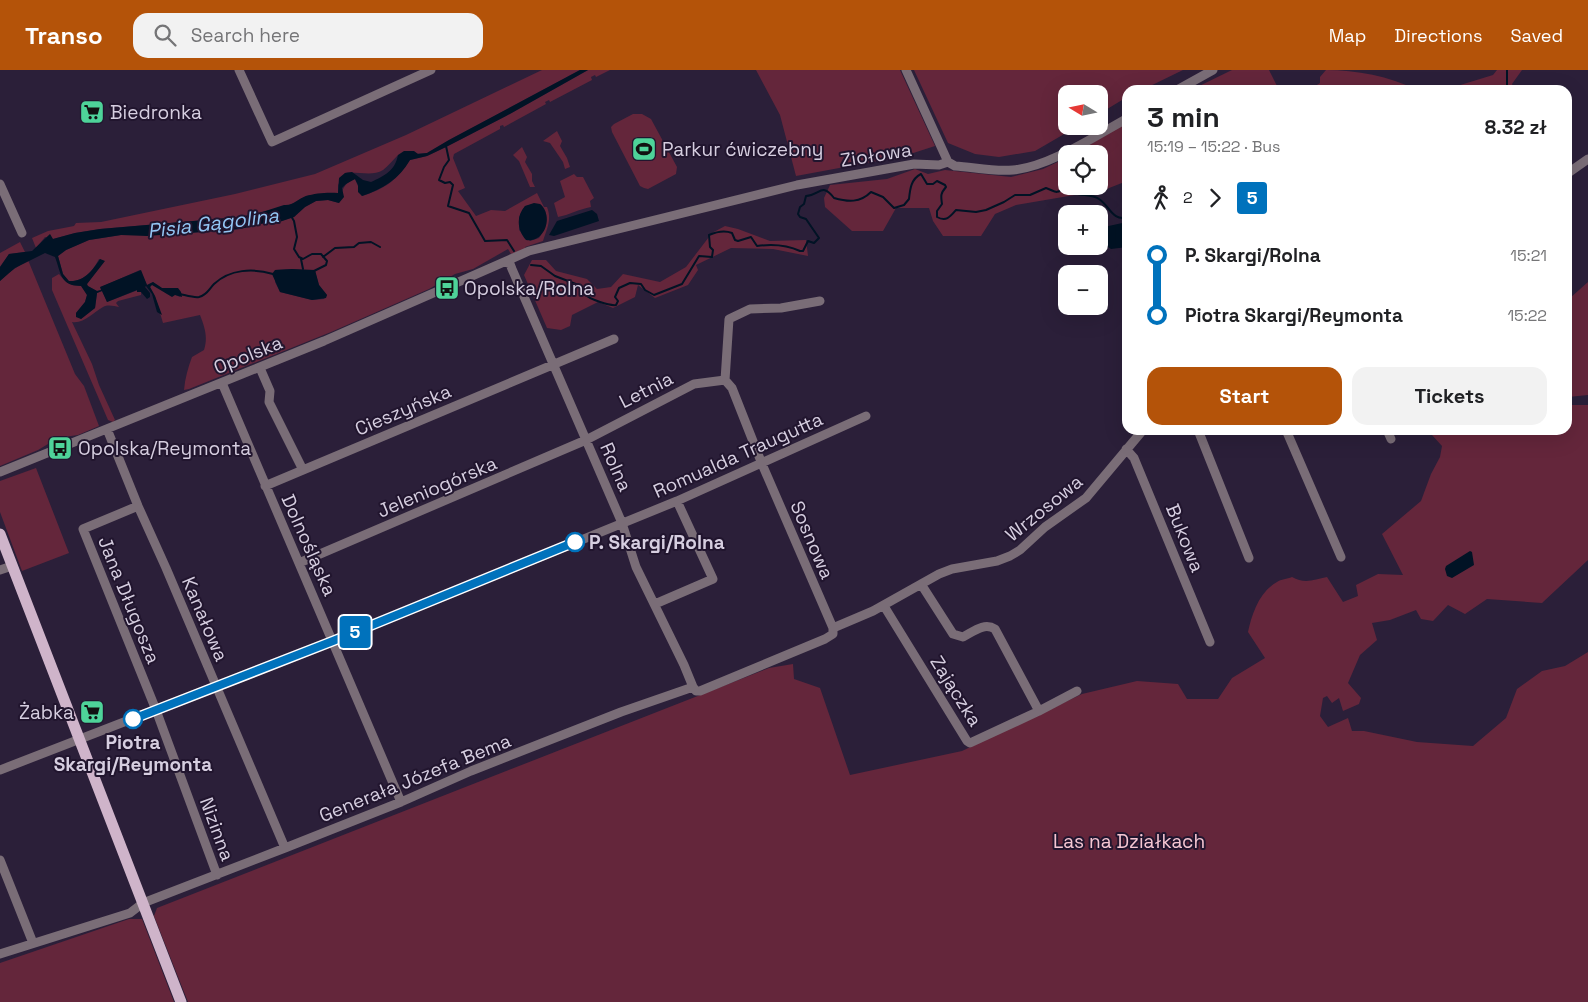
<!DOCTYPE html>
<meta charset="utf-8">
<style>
body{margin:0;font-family:"Space Grotesk",sans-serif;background:#f2f2f2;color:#202124;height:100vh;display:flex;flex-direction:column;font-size:19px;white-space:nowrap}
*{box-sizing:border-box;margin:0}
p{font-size:16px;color:#757577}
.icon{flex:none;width:28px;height:28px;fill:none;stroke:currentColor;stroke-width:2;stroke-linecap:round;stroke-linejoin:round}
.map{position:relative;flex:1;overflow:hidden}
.sheet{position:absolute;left:1122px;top:15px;width:450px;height:350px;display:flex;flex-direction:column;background:#fff;border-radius:15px;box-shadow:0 5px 20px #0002}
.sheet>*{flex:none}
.badge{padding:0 10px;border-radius:4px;font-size:18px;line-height:32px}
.needle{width:32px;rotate:280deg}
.fabs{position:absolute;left:1058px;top:15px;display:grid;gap:10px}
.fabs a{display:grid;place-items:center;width:50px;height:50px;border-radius:10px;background:#fff;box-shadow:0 5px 20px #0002;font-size:25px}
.map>.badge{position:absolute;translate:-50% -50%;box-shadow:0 0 0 2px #fff}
.legs{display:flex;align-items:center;gap:8px;height:55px;padding:0 25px;font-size:16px}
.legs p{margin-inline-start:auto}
.summary{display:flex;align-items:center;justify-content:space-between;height:85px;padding:0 25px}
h1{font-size:28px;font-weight:600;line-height:38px}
.action{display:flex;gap:10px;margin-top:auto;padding:10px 25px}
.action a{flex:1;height:58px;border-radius:15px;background:#b45309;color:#fff;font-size:20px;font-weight:600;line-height:58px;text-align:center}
.action a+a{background:#f2f2f2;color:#202124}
ul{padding:0 25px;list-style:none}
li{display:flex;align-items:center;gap:18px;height:60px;font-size:19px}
li i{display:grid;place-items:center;width:8px;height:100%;margin:0 6px;background:currentColor}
li i::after{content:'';width:12px;height:12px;margin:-6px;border:4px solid;border-radius:50%;background:#fff}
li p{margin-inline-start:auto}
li:first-child i{background:linear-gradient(#0000 50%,currentColor 0)}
li:last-child i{background:linear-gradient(currentColor 50%,#0000 0)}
header{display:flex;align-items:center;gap:30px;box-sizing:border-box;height:70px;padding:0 25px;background:#b45309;color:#fff}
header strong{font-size:24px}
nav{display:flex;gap:28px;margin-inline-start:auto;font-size:18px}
.search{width:350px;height:45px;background:#f2f2f2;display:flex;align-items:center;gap:12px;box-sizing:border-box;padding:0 18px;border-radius:15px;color:#757577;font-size:19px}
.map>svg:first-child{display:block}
.green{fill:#64263b;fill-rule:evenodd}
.water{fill:#011325}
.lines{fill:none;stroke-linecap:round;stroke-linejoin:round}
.stream{stroke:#011325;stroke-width:2}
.minor{stroke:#7a6d77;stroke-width:9}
.major{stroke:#cfb4ca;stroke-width:11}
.line-1-casing{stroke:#fff;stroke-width:11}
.line-1{stroke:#0072bc;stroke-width:8}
.stop-1-dot{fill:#fff;stroke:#0072bc;stroke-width:2.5}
.labels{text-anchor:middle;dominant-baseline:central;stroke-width:4;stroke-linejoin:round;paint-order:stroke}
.poi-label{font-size:19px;fill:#d6cee0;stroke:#21152e;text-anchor:start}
.street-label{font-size:19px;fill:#d6cee0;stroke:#21152e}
.stop-label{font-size:19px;font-weight:bold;fill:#d6cee0;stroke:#21152e;text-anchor:start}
.park-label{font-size:19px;fill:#f7c7d3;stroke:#21152e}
.water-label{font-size:20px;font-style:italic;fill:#93c6f4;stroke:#21152e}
</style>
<header>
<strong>Transo</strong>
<div class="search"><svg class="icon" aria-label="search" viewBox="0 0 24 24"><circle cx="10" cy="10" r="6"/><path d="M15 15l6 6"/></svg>Search here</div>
<nav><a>Map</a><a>Directions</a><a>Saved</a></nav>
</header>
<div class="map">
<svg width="1588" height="932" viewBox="0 0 1588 932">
<rect width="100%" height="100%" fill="#2b1f39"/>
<!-- green -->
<path class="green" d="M 542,0 L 580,0 L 449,70 L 427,83 L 398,85 C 393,90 388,96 383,100 C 372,107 357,101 345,103 L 338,115 L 338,123 L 331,123 L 306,126 L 288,136 L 240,147 L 100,159 L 75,163 L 53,169 L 45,167 L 36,178 L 32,168 L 48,161 L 74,156 L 76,153 L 101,152 L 235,124 L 315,104 L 406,65 Z
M 588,0 L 610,0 L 596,7 L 595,5 L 591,7 L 592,10 L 550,32 L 549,30 L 545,32 L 546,34 L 504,57 L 503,55 L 500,56 L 500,59 L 454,84 L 453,88 L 465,118 L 458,121 L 476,146 L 491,140 L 505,141 L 537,123 L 544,137 L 547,137 C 552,149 547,159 543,171 L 525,177 L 526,179 L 511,184 L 508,179 L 473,199 L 455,204 L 429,219 L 331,262 L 189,319 L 184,320 C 185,308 188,298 192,287 L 204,280 C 208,267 205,258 200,245 L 163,253 L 155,226 L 150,217 L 152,214 L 180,227 L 175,218 L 162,218 L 153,212 L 147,215 L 140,200 L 101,217 L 102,220 L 97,221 L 87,216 L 87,214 L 104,191 L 99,189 C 92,202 84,212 68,211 L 63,204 L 58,186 L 66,180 L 89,170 L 121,165 L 192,163 L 240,159 L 273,151 L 279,152 L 294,147 L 305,137 L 316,131 L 328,130 L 339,133 C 342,121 343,113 355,109 L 362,126 C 385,119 397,110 410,90 L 427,86 L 446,77 L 506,46 ZM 540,134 C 551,143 546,157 539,168 L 530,171 L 519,160 L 519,147 L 525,136 ZM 292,199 L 315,201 L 319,215 L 327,225 L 324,229 L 312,230 L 280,222 L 275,212 L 275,200 Z
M 756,0 L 900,0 L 935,76 L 904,86 L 796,106 L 780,45 Z
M 914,0 L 1183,0 L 1142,20 L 1128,20 L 1127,27 L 1099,44 L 1099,24 L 1066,24 L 1066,56 L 1078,56 L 1035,81 L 999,87 L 975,84 L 948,73 Z
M 1232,0 L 1269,0 L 1279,20 L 1191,20 Z
M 1326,0 C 1356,0 1390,6 1416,20 L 1396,20 L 1380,17 L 1347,20 L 1309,20 L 1320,13 L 1320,7 Z
M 1497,0 L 1522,0 L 1512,14 L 1515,20 L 1444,20 L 1493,5 Z
M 633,44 L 642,44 L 651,49 L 677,97 L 676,104 L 648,119 L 644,118 L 640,116 L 612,62 L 611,57 L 614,54 Z
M 1127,52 L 1127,111 L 1104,120 L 1016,135 L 995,144 L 981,166 L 943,166 L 933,151 L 929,138 L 896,138 L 883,161 L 852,161 L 825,137 L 824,128 L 830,115 L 887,109 L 915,99 L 928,104 L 945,100 L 1011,107 L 1043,99 L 1066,88 L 1066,116 L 1099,116 L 1099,84 L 1074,84 Z
M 557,61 L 562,71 L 560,76 L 567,88 L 570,97 L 565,99 L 563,92 L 550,73 L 543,71 Z
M 522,77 L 527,87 L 525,92 L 532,104 L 532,111 L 535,117 L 530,117 L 519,91 L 513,85 Z
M 574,104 L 577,107 L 583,107 L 594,128 L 590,131 L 591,137 C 579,139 569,145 558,147 L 554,133 L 565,127 L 560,111 Z
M 725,156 L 738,159 L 770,171 L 806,170 L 808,186 L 773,179 L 731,178 L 696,195 L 698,200 L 688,215 L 655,228 L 638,215 L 635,227 L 613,238 L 598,232 L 572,245 L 570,256 L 561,260 L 547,258 L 524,205 L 532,190 L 546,190 L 556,201 L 587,209 L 597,219 L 611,217 L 623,204 L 660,212 L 686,197 L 712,163 Z
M 20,172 L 25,182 L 9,184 L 0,197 L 0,183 Z
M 28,190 L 75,304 L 84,316 L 99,356 L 78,365 L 64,367 L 48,374 L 38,380 L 0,396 L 0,211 L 8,203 Z
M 59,204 C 66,213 70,216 81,215 L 87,225 L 85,232 L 76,243 L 81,249 L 95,238 L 97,223 L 102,221 L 107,232 L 138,220 L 141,222 L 141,225 L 118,231 L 116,233 L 119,237 C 114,236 108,234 103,237 C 94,242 84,254 72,252 L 92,294 L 99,315 L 115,350 L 113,352 L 108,350 L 52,220 L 52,208 Z
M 1588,212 L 1588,325 L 1568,327 L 1568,225 L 1570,228 Z
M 1568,335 L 1588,335 L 1588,490 L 1542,533 L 1487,529 L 1465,544 L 1448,535 L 1433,551 L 1421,549 L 1416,540 L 1390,550 L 1372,553 L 1377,570 L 1360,585 L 1348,613 L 1361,628 L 1359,634 L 1343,641 L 1339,628 L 1332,633 L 1327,626 L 1323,628 L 1320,646 L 1328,657 L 1348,648 L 1352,661 L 1364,661 L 1417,672 L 1473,676 L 1506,648 L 1517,619 L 1542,601 L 1565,596 L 1588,582 L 1588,932 L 188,932 L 154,846 L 157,838 L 769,598 L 793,594 L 794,609 L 820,618 L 850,705 L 962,681 L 1082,624 L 1137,611 L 1178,614 L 1187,629 L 1218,629 L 1232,608 L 1265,588 L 1248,562 C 1252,544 1259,522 1277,512 C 1281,509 1287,509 1292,507 C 1304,514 1314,510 1327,507 L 1343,532 L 1358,526 L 1356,515 L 1378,504 L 1403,505 L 1382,464 L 1421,431 L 1431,404 L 1440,387 L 1442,376 L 1432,365 L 1430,360 L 1568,360 Z
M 36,398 L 69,483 L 22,501 L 0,442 L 0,411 Z
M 129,849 L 142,849 L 174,932 L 0,932 L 0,893 Z"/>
<!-- water -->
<path class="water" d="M 580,0 L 588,0 L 506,46 L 446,77 L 427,86 L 410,90 C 399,109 383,119 362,126 L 358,122 L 358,115 L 355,109 L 346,114 L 342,118 L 344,127 L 339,133 L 328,130 L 316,131 L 305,137 L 294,147 L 279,152 L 273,151 L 240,159 L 147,166 L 121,165 L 89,170 L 66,180 L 58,186 L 63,204 L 69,211 C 84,212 92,201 100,189 L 105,191 L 87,214 L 88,216 L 97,221 L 101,220 L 100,217 L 141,200 L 147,215 L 153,212 L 162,218 L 178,218 L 181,222 L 182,227 L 175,225 L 172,227 L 152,215 L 150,217 L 155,226 L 162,245 L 157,242 L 152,224 L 146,216 L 145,217 L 150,223 L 150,227 L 147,229 L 141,222 L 137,222 L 137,220 L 107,232 L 102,221 L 97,223 L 95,238 L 81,249 L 76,247 L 76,243 L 85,232 L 87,225 L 81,216 C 60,216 61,203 55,187 L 45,183 L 15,198 L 0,211 L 0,197 L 9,184 L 32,181 L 50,164 L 53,169 L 75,163 L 100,159 L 240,147 L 256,144 L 284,135 C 293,136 298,129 306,126 C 315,123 329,122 338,123 L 339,108 L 345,103 L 352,102 L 363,110 L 371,112 C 384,106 395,101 398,85 L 404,81 L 414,81 L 418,84 L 427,83 L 449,70 Z
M 534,133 L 540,134 C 554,146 545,173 526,170 C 517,160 516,146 525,136 Z
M 592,140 L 597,144 L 599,151 L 554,166 L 549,165 L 557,151 Z
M 1127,152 L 1127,177 L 1111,179 L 1105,175 L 1102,162 L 1104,157 Z
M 292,199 L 315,200 L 319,215 L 327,225 L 326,228 L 312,230 L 280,222 L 272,204 L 275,200 Z
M 1470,481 L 1472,482 L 1474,495 L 1452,508 L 1447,506 L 1445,499 L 1446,496 Z"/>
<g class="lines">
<!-- stream -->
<path class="stream" d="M 1507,0 L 1507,20
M 446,76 L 449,90 L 444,97 L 439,110 L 445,113 L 450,112 L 453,115 L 448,136 L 469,143 L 485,171 L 507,170 L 514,181
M 291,146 L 294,151 L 297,167 L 294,179 L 299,187 L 303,189 L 312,184 L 321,184 L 327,191 L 326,195 L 314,201
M 323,187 L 335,178 L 354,177 L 359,173 L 371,172 L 380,177
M 301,189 L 303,199
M 531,195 L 541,196 L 555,206 L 581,216 C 582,218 583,222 585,224 C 588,229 610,236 616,235 L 618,231 L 615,227 L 619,218 L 630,213 L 641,214 L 645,220 L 654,225 L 682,214 L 699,186 L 712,187 L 713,180 L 710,177 L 709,165 C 716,162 724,160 732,163 L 735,170 L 738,171 L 751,167 L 757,176 C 771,174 787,175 800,181 L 803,181 L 808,171 L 814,173 L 819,168 L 806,149 L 800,147 L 798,144 L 800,137 L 804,134 L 806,126 C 820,125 822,112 834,128 C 848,132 860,133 871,122 L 883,127 L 894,138 L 904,135 L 909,129 C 910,119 911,109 921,104 L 927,114 L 933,114 L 937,111 L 945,115 L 946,117 C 940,124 941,126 942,134 L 937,141 L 937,147 C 946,152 950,147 956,140 L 976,142 L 986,140 L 1004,132 L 1015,125 L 1030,125 L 1046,118 C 1055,121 1056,125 1064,118 C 1068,119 1071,122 1075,123 C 1082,126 1092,124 1099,129 C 1110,136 1112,152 1128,147
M 180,224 C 185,225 194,228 199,227 C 207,225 209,219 214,214 C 230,199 253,198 273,204"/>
<!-- minor -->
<path class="minor" d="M 239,0 L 272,72 L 431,0
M 906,0 L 948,92
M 1177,20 L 1213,0
M 1568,103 L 1588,89
M 0,114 L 22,163
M 506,192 L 510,194 L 512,199 L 622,453 L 636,497 L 684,595 L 693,617
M 260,298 L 270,321 L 269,332 L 303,400
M 725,310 L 732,318 L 762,394 L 833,558
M 725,310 L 729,249 L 750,239 L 781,238 L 820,231
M 222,313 L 401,732
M 107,359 L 138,436 L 166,498 L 285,778
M 1198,360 L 1249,488
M 1286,360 L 1341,487
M 1387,360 L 1391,369
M 1126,379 L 1134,388 L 1210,572
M 0,402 L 324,271 L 529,181 L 797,115 L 914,94 L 939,95 L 948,92 L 955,96 C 973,97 994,102 1013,100 C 1049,97 1095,66 1128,48
M 265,416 L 614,269
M 138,436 L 83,459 L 156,640 L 217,805
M 299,493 L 586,370 L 694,314 L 725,310
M 0,500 L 12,496
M 921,514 L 953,564 L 963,567 C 973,562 984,552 995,559 L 1039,641
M 655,534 L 713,509 L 677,431
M 884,536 L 967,671 L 970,673 L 1039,641 L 1077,621
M 833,558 L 873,541 L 939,504 L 952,499 L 997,491 L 1010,486 L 1020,480 L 1045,457 L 1086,428 L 1143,360
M 693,617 L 696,621 L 700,621 L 825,569 L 833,564 L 833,558
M 0,700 L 333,571 L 677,431 L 866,346
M 0,790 L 33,873
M 0,884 L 130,843 L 143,833 L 285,778 L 401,732 L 471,701 L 621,642 L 693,617"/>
<!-- major -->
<path class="major" d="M 0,464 L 181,932"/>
</g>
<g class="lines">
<defs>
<path id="line-1" d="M 133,649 L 333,571 L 575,472"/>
</defs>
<!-- line-1 casing -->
<use href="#line-1" class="line-1-casing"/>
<!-- line-1 -->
<use href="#line-1" class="line-1"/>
</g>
<!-- icons -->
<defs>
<symbol id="supermarket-square" viewBox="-11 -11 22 22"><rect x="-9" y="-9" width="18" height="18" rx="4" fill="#4ed399" stroke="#21152e"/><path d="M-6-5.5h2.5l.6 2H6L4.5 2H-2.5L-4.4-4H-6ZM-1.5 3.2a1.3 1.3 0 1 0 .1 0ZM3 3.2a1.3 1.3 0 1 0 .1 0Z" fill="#111"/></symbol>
<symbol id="stadium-square" viewBox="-11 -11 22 22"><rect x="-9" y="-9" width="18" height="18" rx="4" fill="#4ed399" stroke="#21152e"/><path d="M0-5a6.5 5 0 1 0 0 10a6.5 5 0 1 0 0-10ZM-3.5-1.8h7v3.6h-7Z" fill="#111"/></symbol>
<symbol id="bus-square" viewBox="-11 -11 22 22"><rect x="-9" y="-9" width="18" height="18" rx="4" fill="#4ed399" stroke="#21152e"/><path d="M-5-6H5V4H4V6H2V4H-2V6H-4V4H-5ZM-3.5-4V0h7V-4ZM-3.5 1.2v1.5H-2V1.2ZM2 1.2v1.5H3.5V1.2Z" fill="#111"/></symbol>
</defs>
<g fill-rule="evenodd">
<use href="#supermarket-square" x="78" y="28" width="28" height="28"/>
<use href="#stadium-square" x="630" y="65" width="28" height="28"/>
<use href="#bus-square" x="433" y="204" width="28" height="28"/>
<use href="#bus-square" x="46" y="364" width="28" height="28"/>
<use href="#supermarket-square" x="78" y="628" width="28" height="28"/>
</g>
<!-- markers -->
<g class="stop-1-dot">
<circle cx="575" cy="472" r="9"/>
<circle cx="133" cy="649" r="9"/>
</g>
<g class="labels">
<!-- poi labels -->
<g class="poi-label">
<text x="110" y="42">Biedronka</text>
<text x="662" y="79">Parkur ćwiczebny</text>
<text x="464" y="218">Opolska/Rolna</text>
<text x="78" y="378">Opolska/Reymonta</text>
<text x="74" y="642" text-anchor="end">Żabka</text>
</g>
<!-- street labels -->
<g class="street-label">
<text transform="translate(876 85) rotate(-9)">Ziołowa</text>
<text transform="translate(248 285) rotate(-22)">Opolska</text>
<text transform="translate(646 320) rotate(-27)">Letnia</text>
<text transform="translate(403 340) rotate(-23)">Cieszyńska</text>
<text transform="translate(738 385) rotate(-24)">Romualda Traugutta</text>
<text transform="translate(616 397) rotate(66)">Rolna</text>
<text transform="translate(437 417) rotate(-23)">Jeleniogórska</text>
<text transform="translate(1044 438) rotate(-39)">Wrzosowa</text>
<text transform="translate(1185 468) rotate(68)">Bukowa</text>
<text transform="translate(812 470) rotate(67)">Sosnowa</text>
<text transform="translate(309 475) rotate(66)">Dolnośląska</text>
<text transform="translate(129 530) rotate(68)">Jana Długosza</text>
<text transform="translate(205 549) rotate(67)">Kanałowa</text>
<text transform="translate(956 621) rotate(58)">Zajączka</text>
<text transform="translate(415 708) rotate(-22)">Generała Józefa Bema</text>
<text transform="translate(217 759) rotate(70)">Nizinna</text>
</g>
<!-- stop labels -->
<g class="stop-label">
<text x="589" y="472">P. Skargi/Rolna</text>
<text x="133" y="672" text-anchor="middle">Piotra<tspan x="133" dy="22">Skargi/Reymonta</tspan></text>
</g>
<!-- park labels -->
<g class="park-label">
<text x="1129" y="771">Las na Działkach</text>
</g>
<!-- water labels -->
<g class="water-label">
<text transform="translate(213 153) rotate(-7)">Pisia Gągolina</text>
</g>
</g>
</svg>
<div class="fabs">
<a><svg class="needle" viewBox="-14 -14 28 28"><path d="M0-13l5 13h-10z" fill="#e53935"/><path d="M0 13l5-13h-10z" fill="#757577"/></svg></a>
<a><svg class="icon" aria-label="locate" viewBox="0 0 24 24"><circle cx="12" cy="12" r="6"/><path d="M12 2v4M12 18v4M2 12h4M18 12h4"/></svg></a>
<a>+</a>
<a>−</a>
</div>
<b class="badge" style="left:355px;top:562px;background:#0072bc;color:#fff">5</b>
<section class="sheet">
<div class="summary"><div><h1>3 min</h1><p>15:19 – 15:22 · Bus</p></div><b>8.32 zł</b></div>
<div class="legs"><svg class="icon" aria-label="walk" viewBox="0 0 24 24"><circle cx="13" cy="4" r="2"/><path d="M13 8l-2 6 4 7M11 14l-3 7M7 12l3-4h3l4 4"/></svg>2<svg class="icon" aria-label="forward" viewBox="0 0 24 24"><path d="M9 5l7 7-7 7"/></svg><b class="badge" style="background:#0072bc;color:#fff">5</b></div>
<ul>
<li><i style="color:#0072bc"></i><b>P. Skargi/Rolna</b><p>15:21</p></li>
<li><i style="color:#0072bc"></i><b>Piotra Skargi/Reymonta</b><p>15:22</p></li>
</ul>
<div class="action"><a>Start</a><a>Tickets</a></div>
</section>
</div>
